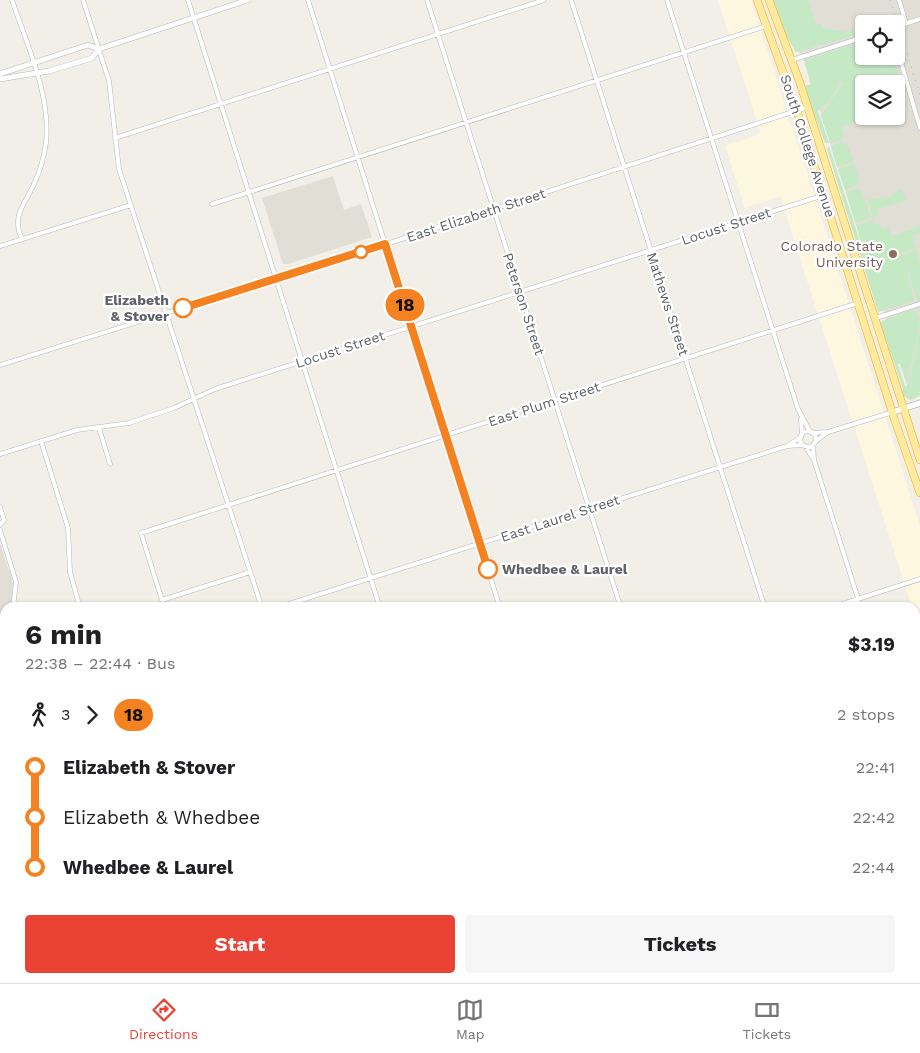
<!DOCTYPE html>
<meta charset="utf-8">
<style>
body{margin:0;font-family:"Work Sans",sans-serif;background:#f6f6f6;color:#202124;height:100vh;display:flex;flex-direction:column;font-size:19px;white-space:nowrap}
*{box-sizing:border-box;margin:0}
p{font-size:16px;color:#757577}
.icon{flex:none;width:28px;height:28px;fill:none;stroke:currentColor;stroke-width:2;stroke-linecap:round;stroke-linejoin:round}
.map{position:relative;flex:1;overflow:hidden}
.drawer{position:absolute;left:0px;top:602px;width:920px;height:381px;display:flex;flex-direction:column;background:#fff;border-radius:15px 15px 0 0;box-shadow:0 1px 4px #0004}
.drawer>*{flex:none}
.badge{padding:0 10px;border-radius:16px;font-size:18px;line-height:32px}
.tools{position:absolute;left:855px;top:15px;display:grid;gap:10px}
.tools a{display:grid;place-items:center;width:50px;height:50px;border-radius:5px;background:#fff;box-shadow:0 1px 4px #0004;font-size:25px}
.map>.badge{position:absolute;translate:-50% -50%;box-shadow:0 0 0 2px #fff}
.legs{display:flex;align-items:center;gap:8px;height:55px;padding:0 25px;font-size:16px}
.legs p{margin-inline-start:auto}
.head{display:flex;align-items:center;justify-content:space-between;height:85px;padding:0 25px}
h1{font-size:28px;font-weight:700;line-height:38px}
.action{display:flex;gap:10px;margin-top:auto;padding:10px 25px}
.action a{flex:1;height:58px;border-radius:5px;background:#ea4335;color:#fff;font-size:20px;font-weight:700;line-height:58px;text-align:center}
.action a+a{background:#f6f6f6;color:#202124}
ul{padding:0 25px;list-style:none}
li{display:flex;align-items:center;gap:18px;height:50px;font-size:19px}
li i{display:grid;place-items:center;width:8px;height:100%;margin:0 6px;background:currentColor}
li i::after{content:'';width:12px;height:12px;margin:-6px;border:4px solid;border-radius:50%;background:#fff}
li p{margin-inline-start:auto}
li:first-child i{background:linear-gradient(#0000 50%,currentColor 0)}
li:last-child i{background:linear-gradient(currentColor 50%,#0000 0)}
.tabs{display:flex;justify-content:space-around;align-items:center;height:70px;border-top:1px solid #e0e0e0;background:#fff;font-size:14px;color:#757577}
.tabs a{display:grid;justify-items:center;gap:2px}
.tabs .current{color:#ea4335}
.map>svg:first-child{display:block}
.commercial{fill:#fef7e0}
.education{fill:#e1ded6;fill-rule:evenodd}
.green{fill:#c5e8c5}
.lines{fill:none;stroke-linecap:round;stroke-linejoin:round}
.minor-casing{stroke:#b5b8bc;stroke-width:5}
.tertiary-casing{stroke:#b5b8bc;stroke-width:6}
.secondary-casing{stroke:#b6babf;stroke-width:7}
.trunk-casing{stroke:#f9ab00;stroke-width:8}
.minor{stroke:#fff;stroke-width:4}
.tertiary{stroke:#fff;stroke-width:5}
.secondary{stroke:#fff;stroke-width:5.5}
.trunk{stroke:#feeaa1;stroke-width:7}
.rail{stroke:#b6b7b8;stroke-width:1;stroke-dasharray:1 6;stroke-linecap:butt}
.line-1-casing{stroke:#fff;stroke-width:11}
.line-1{stroke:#f58220;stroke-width:8}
.stop-1-dot{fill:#fff;stroke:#f58220;stroke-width:2.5}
.education-dot{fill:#8d6e63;stroke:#fff;stroke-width:2}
.labels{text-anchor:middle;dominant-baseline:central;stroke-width:4.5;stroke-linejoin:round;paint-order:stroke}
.street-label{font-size:14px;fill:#5f6368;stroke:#fff}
.education-label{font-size:14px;fill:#785e54;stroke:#fff;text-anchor:end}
.stop-label{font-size:14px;font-weight:bold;fill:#5f6368;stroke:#fff;text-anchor:end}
</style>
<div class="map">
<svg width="920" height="983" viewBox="0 0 920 983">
<rect width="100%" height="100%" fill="#f1efe8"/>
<!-- commercial -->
<path class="commercial" d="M 718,0 L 751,0 L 785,104 L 783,106 L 790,125 L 792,126 L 907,485 L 920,526 L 920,633 L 915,617 L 915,608 L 912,607 L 780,196 L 745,208 L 725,146 L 761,134 Z
M 920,712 L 920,983 L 896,983 L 895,979 L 915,979 L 915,713 Z
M 0,819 L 5,832 L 5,873 L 0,878 Z"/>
<!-- education -->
<path class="education" d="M 773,0 L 920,0 L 920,392 L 910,395 L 804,60 L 781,25 ZM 864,24 L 896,24 L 896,56 L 864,56 ZM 864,84 L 896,84 L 896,116 L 864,116 Z
M 333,176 L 344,210 L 361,204 L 372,237 L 288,264 L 283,264 L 262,198 Z
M 0,543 L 13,583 L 12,602 L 10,607 L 5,608 L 3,621 L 0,612 Z"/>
<!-- green -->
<path class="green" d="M 774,0 L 808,0 L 816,24 L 821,23 L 823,28 L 846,32 L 851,30 L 852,26 L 855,35 L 796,52 L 783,30 Z
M 864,41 L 861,47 L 864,47 L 864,56 L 870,56 L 871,59 L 872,57 L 876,63 L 884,66 L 895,62 L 906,105 L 896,109 L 896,84 L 864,84 L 864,116 L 875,116 L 841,127 L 844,135 L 840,140 L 830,143 L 821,116 L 843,83 L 841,81 L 829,102 L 818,111 L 829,143 L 825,143 L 806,92 L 806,85 L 811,85 L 804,60 Z
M 841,142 L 847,144 L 854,162 L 837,167 L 831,146 Z
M 829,146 L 866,260 L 856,225 L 872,220 L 874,225 L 879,224 L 882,230 L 887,227 L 892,235 L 911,230 L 920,225 L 920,234 L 912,236 L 920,263 L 920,301 L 917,300 L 903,255 L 913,251 L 912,250 L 903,253 L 902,251 L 914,301 L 878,312 L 827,149 Z
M 855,164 L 859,182 L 855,186 L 845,190 L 838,169 Z
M 902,188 L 906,201 L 877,209 L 879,215 L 873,217 L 867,200 L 889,197 Z
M 854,189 L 862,191 L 871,218 L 855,223 L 846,192 Z
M 910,310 L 916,311 L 920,324 L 907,383 L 900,363 L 898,365 L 905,386 L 908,385 L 920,330 L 920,392 L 916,393 L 920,393 L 920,396 L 910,400 L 902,395 L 903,389 L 880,322 Z
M 0,612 L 3,621 L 0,636 L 5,650 L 5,687 L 0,688 Z
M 832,979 L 872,979 L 873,983 L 819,983 Z"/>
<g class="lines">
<defs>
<path id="minor" d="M 12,0 C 27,45 51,95 46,143 C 44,157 40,171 34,184 C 25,204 11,216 22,239
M 83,0 L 109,81 L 119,169 L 262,608
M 188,0 L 380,608
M 308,0 L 500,608
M 427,0 L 621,608
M 571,0 L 765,608
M 667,0 L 798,409 L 810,432
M 899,0 L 906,23
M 896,27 L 920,19
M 896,45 L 920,128
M 792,60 L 864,37
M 115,138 L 544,0
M 212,204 L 766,26
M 0,246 L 131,205
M 876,318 L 920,304
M 0,365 L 374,248 L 808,107
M 801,419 L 802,435
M 99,428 L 110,464
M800 439a8 8 0 1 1 16 0a8 8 0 1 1-16 0Z
M 812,433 L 828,432 L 893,412
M 41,441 L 68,528 L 70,572 L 80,608
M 815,442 L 828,432
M 813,445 L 814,460
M 787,446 L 801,437
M 805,446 L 814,460 L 861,608
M 0,454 L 77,430 L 129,423 L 174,408 L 215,389 L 824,195
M 0,507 L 4,520 L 0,525
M 0,530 L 16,582 L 13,608
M 250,572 L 162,600 L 141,533 L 858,303
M 276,608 L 787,446 L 803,445
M 830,608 L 920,579
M 5,624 L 3,630 L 5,642
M 0,697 L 5,695
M 915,775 L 920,791
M 0,804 L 5,820
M 915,820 L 920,818
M 915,940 L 920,939
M 261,979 L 262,983
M 380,979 L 381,983
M 499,979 L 501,983
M 619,979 L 620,983
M 740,979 L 741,983
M 884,979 L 885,983
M 404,983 L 418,979
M 780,983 L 793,979"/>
<path id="tertiary" d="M 0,74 L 88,45 L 99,49
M 0,79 L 49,71 L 92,58 L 99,49 L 248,0"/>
<path id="secondary" d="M 893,412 L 920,403
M 0,885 L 5,887"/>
<path id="trunk" d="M 757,0 L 797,111 L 895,421 L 920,493
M 769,0 L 800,83 L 920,460
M 915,702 L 920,700
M 219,979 L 228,983
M 16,983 L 29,979
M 57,983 L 70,979"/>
</defs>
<!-- minor casing -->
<use href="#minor" class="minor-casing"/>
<!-- tertiary casing -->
<use href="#tertiary" class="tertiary-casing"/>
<!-- secondary casing -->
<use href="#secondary" class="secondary-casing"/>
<!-- trunk casing -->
<use href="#trunk" class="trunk-casing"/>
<!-- minor -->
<use href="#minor" class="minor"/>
<!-- tertiary -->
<use href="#tertiary" class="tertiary"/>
<!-- secondary -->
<use href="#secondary" class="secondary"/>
<!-- trunk -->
<use href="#trunk" class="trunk"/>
<!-- rail -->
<path class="rail" d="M 890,0 L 920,95
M 0,910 L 5,912
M 171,979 L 184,983"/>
</g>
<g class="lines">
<defs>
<path id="line-1" d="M 183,308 L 385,244 L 488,569"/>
</defs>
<!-- line-1 casing -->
<use href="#line-1" class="line-1-casing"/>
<!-- line-1 -->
<use href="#line-1" class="line-1"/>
</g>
<!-- markers -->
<g class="stop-1-dot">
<circle cx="361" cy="252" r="6"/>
<circle cx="183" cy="308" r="9"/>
<circle cx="488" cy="569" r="9"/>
</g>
<circle class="education-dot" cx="893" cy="254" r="5"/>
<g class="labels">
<!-- street labels -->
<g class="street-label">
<text transform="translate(808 146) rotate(72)">South College Avenue</text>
<text transform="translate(476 215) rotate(-18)">East Elizabeth Street</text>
<text transform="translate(726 226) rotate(-18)">Locust Street</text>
<text transform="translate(524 304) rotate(72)">Peterson Street</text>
<text transform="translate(668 304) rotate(72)">Mathews Street</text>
<text transform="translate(340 349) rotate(-18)">Locust Street</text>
<text transform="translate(544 404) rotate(-18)">East Plum Street</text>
<text transform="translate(560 518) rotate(-18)">East Laurel Street</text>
</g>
<!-- education labels -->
<g class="education-label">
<text x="883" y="246">Colorado State<tspan x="883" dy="16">University</tspan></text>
</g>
<!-- stop labels -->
<g class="stop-label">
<text x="169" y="300">Elizabeth<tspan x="169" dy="16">&amp; Stover</tspan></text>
<text x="502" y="569" text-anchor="start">Whedbee &amp; Laurel</text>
</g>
</g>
</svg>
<div class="tools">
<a><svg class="icon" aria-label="locate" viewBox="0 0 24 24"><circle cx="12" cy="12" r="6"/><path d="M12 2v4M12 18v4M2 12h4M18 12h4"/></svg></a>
<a><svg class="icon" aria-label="layers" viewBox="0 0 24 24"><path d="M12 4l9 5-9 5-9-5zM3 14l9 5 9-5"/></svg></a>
</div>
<b class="badge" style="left:405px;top:305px;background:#f58220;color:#111">18</b>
<section class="drawer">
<div class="head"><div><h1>6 min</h1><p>22:38 – 22:44 · Bus</p></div><b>$3.19</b></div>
<div class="legs"><svg class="icon" aria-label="walk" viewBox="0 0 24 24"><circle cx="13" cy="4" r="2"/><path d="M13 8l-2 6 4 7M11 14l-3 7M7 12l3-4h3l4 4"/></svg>3<svg class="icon" aria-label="forward" viewBox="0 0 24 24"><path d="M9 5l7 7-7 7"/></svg><b class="badge" style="background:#f58220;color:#111">18</b><p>2 stops</p></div>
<ul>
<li><i style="color:#f58220"></i><b>Elizabeth &amp; Stover</b><p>22:41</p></li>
<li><i style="color:#f58220"></i><span>Elizabeth &amp; Whedbee</span><p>22:42</p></li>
<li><i style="color:#f58220"></i><b>Whedbee &amp; Laurel</b><p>22:44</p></li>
</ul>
<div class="action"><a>Start</a><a>Tickets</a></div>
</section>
</div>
<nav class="tabs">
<a class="current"><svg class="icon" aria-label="directions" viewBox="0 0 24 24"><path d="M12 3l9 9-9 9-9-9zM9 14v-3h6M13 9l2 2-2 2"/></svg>Directions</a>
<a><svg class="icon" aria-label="map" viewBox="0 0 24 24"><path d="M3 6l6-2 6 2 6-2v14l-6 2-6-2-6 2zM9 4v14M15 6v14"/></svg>Map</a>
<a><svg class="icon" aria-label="tickets" viewBox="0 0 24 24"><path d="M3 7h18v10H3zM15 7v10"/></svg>Tickets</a>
</nav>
